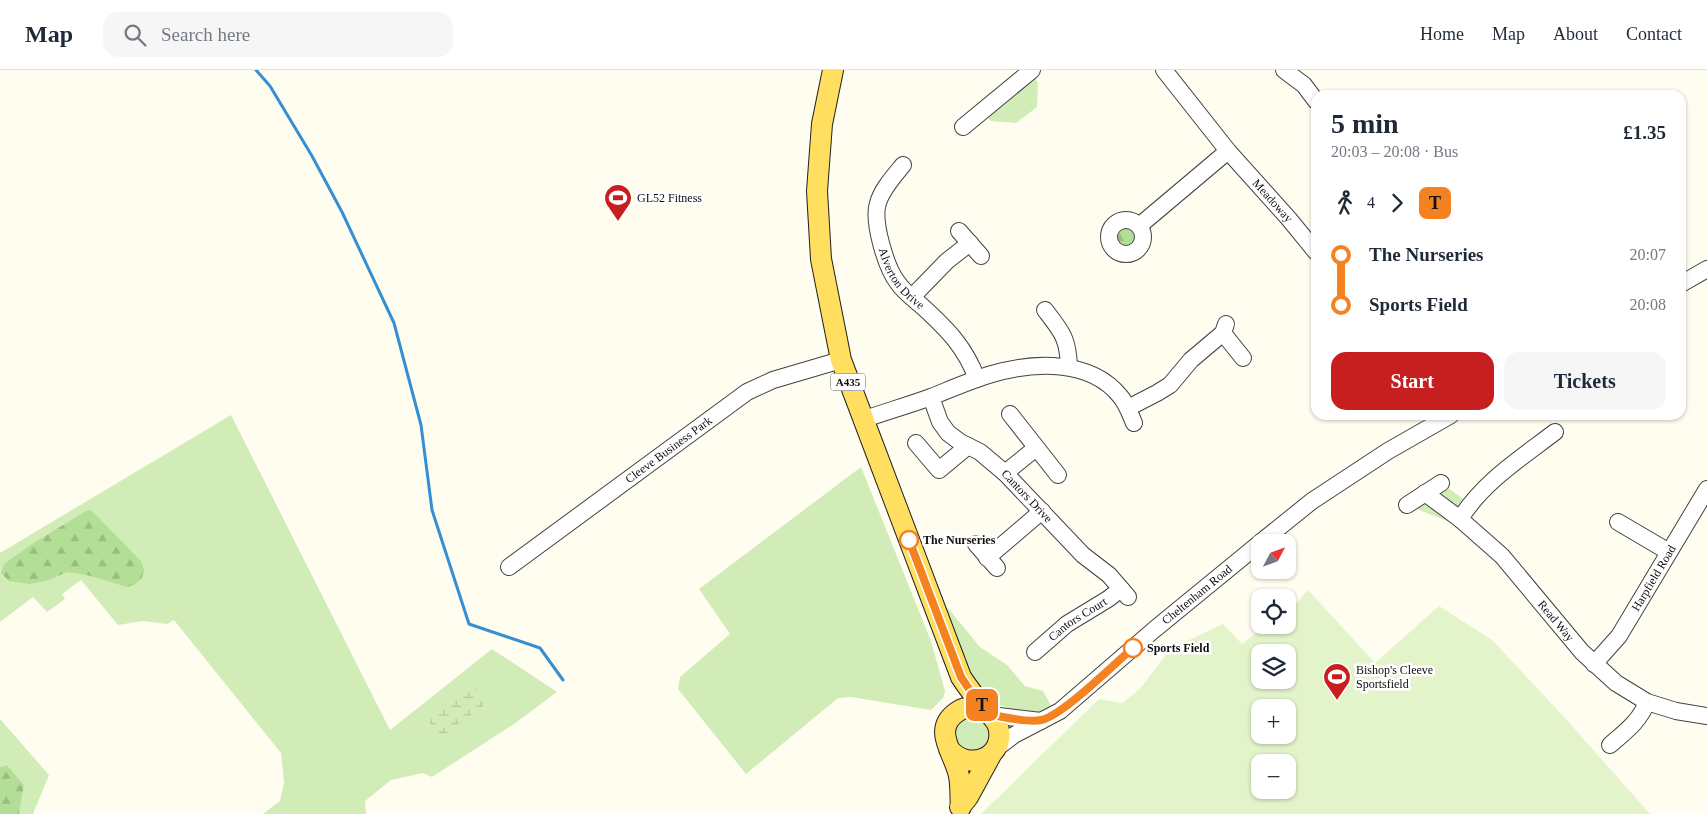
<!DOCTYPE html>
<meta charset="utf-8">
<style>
body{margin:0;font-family:"Times New Roman",serif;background:#f6f6f7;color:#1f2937;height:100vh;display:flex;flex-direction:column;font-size:19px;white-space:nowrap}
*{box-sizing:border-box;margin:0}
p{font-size:16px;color:#747a83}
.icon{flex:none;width:28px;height:28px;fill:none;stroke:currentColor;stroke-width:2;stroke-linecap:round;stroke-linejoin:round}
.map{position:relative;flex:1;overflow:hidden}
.sheet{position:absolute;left:1311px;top:20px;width:375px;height:330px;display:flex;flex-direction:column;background:#fff;border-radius:15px;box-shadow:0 1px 4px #0004}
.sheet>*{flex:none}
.badge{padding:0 10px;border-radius:8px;font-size:18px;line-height:32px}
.needle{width:32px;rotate:49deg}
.buttons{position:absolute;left:1251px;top:464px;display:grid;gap:10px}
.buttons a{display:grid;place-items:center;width:45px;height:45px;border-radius:10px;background:#fff;box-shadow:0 1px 4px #0004;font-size:25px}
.map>.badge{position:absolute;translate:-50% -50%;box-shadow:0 0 0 2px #fff}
.legs{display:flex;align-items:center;gap:8px;height:55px;padding:0 20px;font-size:16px}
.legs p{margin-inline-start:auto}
.overview{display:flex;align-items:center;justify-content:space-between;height:85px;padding:0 20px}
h1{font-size:28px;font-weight:600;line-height:38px}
.action{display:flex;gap:10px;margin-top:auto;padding:10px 20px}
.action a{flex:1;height:58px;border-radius:15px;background:#c71f20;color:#fff;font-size:20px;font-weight:600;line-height:58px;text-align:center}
.action a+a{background:#f6f6f7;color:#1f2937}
ul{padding:0 20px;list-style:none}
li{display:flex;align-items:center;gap:18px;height:50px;font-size:19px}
li i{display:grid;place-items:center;width:8px;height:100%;margin:0 6px;background:currentColor}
li i::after{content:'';width:12px;height:12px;margin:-6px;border:4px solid;border-radius:50%;background:#fff}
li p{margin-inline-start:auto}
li:first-child i{background:linear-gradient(#0000 50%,currentColor 0)}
li:last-child i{background:linear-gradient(currentColor 50%,#0000 0)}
header{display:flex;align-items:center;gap:30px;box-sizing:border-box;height:70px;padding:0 25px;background:#fff;border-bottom:1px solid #e0e1e3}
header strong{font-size:24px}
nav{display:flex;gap:28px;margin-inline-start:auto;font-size:18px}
.search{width:350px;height:45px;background:#f6f6f7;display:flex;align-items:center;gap:12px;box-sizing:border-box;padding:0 18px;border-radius:15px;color:#747a83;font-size:19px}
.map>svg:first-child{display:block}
.grass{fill:#d1ecb7}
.forest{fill:url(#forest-firs)}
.wetland{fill:url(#wetland-marsh)}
.pitch{fill:#e3f3ca;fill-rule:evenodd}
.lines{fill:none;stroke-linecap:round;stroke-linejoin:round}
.stream{stroke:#358fd4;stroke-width:3}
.minor-casing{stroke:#424242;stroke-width:18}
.major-casing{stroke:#202020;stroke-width:22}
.minor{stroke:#fff;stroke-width:16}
.major{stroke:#ffde60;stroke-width:20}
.line-1-casing{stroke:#fff;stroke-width:11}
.line-1{stroke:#f58220;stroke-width:8}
.stop-1-dot{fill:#fff;stroke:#f58220;stroke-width:2.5}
.labels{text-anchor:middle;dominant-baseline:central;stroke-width:5;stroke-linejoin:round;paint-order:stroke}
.shield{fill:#fff;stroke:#575757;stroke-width:1}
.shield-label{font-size:11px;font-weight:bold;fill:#0f0f0f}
.poi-label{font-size:12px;fill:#0f0f0f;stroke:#fff;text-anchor:start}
.street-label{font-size:12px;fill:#0f0f0f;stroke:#fff}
.stop-label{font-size:12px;font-weight:bold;fill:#0f0f0f;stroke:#fff;text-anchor:start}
</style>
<header>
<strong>Map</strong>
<div class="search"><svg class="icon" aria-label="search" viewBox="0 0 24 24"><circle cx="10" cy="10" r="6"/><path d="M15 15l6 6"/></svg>Search here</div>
<nav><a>Home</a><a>Map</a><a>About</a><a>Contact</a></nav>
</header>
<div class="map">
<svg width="1707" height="744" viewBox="0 0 1707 744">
<defs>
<pattern id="forest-firs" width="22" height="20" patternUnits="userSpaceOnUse" patternTransform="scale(1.25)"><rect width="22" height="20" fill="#b3de96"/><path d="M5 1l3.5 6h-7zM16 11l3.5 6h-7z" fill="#99bd80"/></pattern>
<pattern id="wetland-marsh" width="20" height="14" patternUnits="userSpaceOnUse" patternTransform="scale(1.25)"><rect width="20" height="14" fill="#d1ecb7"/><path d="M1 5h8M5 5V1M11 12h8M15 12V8" fill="none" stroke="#b2c99c"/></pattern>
</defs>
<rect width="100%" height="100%" fill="#fffdf0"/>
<!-- grass -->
<path class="grass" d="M 1031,1 L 1038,13 L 1037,37 L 1016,53 L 991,51 L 981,42 Z
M 231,345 L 390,660 L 492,579 L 557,622 L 514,654 L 432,707 L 423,703 L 391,710 L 365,731 L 366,744 L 263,744 L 280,731 L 284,713 L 281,683 L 174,550 L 167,554 L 143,551 L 118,555 L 81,510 L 62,524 L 65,529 L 47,542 L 33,527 L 0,552 L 0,483 Z
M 861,397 L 931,571 L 945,621 L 943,628 L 931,640 L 851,627 L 838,628 L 746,704 L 678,619 L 680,607 L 730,564 L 699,519 Z
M 1441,413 L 1469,433 L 1460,449 L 1475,462 L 1407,435 Z
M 948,538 L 980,577 L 1007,595 L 1025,616 L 1043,621 L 1053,639 C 1036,644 1025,644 1008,638 C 1001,636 992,633 987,628 C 965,605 956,569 945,540 Z
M 961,646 L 980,646 L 991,662 L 988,675 L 977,683 L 958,679 L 953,655 Z
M 0,649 L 49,705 L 33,744 L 19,744 L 24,715 L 7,695 L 0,697 Z"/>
<!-- forest -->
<path class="forest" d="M1110 167a16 16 0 1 1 32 0a16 16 0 1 1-32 0Z
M 91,440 L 141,491 L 144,500 L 142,508 L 134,515 L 127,517 L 87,505 L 67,502 L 49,510 L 30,514 L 9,511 L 1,503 L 4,494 L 29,476 L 86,441 Z
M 7,695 L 24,715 L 19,744 L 0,744 L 0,697 Z"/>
<!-- wetland -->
<path class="wetland" d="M 470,617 L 477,618 L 486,629 L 483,636 L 445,664 L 437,663 L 430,653 L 432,645 Z"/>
<!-- pitch -->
<path class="pitch" d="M 1308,520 L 1375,593 L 1439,536 L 1492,570 L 1564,647 L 1650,744 L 981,744 L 1099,629 L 1122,633 L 1140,619 L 1170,579 L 1223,554 L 1242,574 L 1267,555 L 1288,555 L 1288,540 L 1297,533 ZM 1260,582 L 1288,582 L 1288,610 L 1260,610 ZM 1260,638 L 1288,638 L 1288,665 L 1260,665 ZM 1288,692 L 1288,720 L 1260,720 L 1260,692 Z"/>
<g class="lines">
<!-- stream -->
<path class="stream" d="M 256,0 L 270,16 L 312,86 L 342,142 L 394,253 L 421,355 L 432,440 L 469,554 L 540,578 L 563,610"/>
<defs>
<g id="minor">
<path id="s1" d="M 1164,0 L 1228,81 L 1289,149 L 1316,182"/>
<path d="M 1284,0 L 1304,15 L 1316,31"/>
<path d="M 963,57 L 1032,0"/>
<path id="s2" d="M 903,95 C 894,106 882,119 878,133 C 872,151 886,198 898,213 C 904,222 914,229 923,237 C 948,260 965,277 977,309"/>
<circle cx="1126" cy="167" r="17"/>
<path d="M 1139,156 L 1228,81"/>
<path d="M 959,161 L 981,186"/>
<path d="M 1681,214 L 1707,199"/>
<path d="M 912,227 L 947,191 L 970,173"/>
<path d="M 1045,240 C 1062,262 1068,268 1069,297"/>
<path d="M 1223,263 L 1243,288"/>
<path id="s3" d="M 931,327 L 940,352 L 948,363 L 960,372 L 980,382 L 1005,403 L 1083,485 L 1109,505 L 1128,527"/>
<path d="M 1128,338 L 1157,323 L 1170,315 L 1191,290 L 1223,263 L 1226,254"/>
<path d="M 1010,344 L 1058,405"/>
<path d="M 862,350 C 885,342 909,335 931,327 C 951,319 971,310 992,304 C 1034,292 1090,289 1120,326 C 1127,334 1130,344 1134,353"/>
<path d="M 916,373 L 939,400 L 968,376"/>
<path d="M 1005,403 L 1036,378"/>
<path id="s4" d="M 1425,423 L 1460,449 L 1502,486 L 1582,582 L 1616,613 L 1647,632 L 1676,641 L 1707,646"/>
<path d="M 1407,435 L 1441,413"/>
<path d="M 1460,449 C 1483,412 1521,388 1555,362"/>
<path d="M 1618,452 L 1669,482"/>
<path d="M 1261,472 L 1312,431 L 1388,381 L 1451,345"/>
<path d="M 976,474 L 997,498"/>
<path d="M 987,488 L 1042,441"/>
<path id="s5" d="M 509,497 L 747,322 L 773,310 L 841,290"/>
<path id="s6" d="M 1035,582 L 1067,554 L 1108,529 L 1121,519"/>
<path id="s7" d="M 1594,594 L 1619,566 L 1707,419"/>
<path d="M 991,645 L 1041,651"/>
<path d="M 1610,675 C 1625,662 1640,651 1647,632"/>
<path id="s8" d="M 993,681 L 1014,665 L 1060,641 L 1155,559 L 1260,473"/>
</g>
<path id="major" d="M 833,0 L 822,54 L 817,121 L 821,189 L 841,290 L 961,607 C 968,618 976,628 984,638 C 989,644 995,648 998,656 C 1007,687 969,703 949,679
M 960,737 L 968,727 L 992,683
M 961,737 C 960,727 961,716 959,706 C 955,684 931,660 957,642 C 966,635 976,637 986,641"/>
</defs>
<!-- minor casing -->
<use href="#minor" class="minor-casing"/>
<!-- major casing -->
<use href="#major" class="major-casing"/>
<!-- minor -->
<use href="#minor" class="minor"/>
<!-- major -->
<use href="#major" class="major"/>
</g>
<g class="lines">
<defs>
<path id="line-1" d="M 909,470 L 961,607 L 973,625 L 991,645 C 1005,647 1028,653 1041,650 C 1062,646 1114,594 1133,578"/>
</defs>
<!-- line-1 casing -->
<use href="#line-1" class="line-1-casing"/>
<!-- line-1 -->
<use href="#line-1" class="line-1"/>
</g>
<!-- icons -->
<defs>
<symbol id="stadium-pin" viewBox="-11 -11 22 30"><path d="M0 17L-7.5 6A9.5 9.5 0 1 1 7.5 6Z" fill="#c71f20" stroke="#fff"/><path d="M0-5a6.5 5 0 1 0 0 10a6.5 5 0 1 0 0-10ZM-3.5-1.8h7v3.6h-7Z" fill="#fff"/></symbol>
</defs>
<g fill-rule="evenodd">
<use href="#stadium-pin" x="602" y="112" width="32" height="43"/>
<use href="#stadium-pin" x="1321" y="591" width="32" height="43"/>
</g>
<!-- markers -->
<g class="stop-1-dot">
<circle cx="909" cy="470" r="9"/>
<circle cx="1133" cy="578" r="9"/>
</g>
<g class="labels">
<!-- shield labels -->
<rect class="shield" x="830.5" y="303.5" width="35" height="17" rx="4"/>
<g class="shield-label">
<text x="848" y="312">A435</text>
</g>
<!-- poi labels -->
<g class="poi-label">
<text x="637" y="128">GL52 Fitness</text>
<text x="1356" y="600">Bishop's Cleeve<tspan x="1356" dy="14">Sportsfield</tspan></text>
</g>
<!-- street labels -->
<g class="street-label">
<text stroke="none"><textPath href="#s1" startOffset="170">Meadoway</textPath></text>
<text stroke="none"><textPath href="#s2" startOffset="128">Alverton Drive</textPath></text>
<text stroke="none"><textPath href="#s5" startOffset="198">Cleeve Business Park</textPath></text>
<text stroke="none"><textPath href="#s3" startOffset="142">Cantors Drive</textPath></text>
<text stroke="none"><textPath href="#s7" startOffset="105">Harpfield Road</textPath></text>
<text stroke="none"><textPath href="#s8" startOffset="258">Cheltenham Road</textPath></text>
<text stroke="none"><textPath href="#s6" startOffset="54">Cantors Court</textPath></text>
<text stroke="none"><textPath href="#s4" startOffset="184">Read Way</textPath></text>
</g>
<!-- stop labels -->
<g class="stop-label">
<text x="923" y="470">The Nurseries</text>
<text x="1147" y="578">Sports Field</text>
</g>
</g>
</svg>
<div class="buttons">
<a><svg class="needle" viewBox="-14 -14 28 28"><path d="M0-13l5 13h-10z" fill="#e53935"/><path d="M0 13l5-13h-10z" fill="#747a83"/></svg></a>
<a><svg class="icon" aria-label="locate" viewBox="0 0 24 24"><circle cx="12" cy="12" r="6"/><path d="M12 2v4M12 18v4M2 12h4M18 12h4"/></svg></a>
<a><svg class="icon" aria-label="layers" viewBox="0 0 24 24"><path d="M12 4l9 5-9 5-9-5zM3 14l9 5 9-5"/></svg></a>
<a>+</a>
<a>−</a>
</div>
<b class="badge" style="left:982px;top:635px;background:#f58220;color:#111">T</b>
<section class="sheet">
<div class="overview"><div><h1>5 min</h1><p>20:03 – 20:08 · Bus</p></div><b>£1.35</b></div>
<div class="legs"><svg class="icon" aria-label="walk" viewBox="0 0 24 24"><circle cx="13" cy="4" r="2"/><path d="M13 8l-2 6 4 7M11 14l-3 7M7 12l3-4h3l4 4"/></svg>4<svg class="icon" aria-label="forward" viewBox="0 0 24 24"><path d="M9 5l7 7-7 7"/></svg><b class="badge" style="background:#f58220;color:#111">T</b></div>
<ul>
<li><i style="color:#f58220"></i><b>The Nurseries</b><p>20:07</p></li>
<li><i style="color:#f58220"></i><b>Sports Field</b><p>20:08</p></li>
</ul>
<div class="action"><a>Start</a><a>Tickets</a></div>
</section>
</div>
